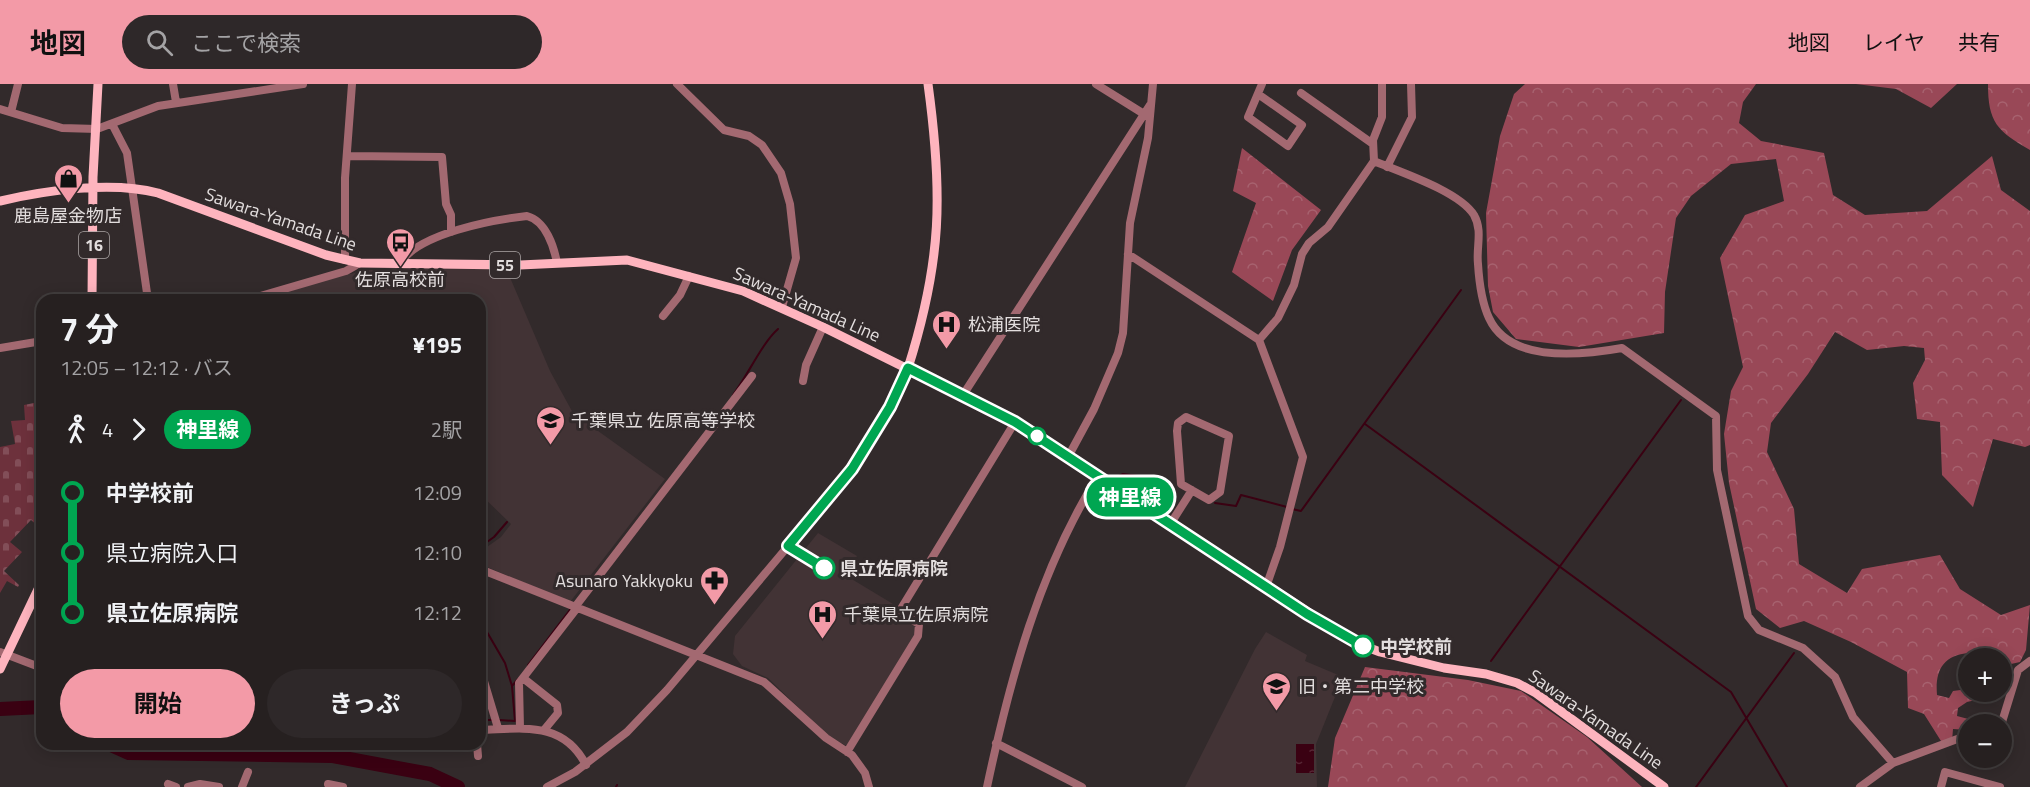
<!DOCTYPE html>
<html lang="ja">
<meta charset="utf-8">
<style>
body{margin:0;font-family:"Titillium Web","Noto Sans JP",sans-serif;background:#2e2829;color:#f1f3f6;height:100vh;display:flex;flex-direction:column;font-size:22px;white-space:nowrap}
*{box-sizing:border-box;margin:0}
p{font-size:20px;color:#a4a3a5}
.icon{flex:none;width:33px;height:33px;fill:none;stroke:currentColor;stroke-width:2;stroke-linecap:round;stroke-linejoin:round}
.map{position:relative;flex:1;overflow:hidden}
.side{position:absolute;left:36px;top:210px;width:450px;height:456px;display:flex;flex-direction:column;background:#262020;border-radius:18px;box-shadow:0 3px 15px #0003,0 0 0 2px #423e3e}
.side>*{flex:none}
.badge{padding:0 12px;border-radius:20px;font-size:21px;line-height:39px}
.fabs{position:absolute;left:1958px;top:564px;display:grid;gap:12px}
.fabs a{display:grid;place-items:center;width:54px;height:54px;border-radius:50%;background:#262020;box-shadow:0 3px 15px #0003,0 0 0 2px #423e3e;font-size:30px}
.map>.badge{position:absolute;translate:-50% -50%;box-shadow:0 0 0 3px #fff}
.legs{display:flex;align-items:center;gap:9px;height:66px;padding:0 24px;font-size:20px}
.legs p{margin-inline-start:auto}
.headline{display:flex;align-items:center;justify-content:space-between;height:102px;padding:0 24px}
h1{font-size:33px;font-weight:700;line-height:45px}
.action{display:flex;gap:12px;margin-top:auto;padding:12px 24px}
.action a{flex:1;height:69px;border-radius:36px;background:#f39aa7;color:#111;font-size:24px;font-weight:700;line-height:69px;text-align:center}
.action a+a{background:#2e2829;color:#f1f3f6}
ul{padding:0 24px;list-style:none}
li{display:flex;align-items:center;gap:21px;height:60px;font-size:22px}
li i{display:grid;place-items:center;width:9px;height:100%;margin:0 8px;background:currentColor}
li i::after{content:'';width:15px;height:15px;margin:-8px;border:4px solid;border-radius:50%;background:#262020}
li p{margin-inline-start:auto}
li:first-child i{background:linear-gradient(#0000 50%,currentColor 0)}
li:last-child i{background:linear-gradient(currentColor 50%,#0000 0)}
header{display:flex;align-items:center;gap:36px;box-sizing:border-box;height:84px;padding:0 30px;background:#f39aa7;color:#111}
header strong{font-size:28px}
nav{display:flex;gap:33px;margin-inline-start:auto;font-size:21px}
.search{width:420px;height:54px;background:#2e2829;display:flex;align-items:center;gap:15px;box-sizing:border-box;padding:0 21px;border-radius:33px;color:#a4a3a5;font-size:22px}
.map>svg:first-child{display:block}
.built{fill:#423335}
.forest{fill:url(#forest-crowns)}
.cemetery{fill:url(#cemetery-stones)}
.water{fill:url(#water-ripples)}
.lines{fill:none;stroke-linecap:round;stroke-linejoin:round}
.stream{stroke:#3a0112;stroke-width:2}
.river{stroke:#3a0112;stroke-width:14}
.minor{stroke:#a36971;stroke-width:8}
.major{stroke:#feb4be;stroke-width:9}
.line-1-casing{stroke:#fff;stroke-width:14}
.line-1{stroke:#00a651;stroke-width:9}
.stop-1-dot{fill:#fff;stroke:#00a651;stroke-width:3}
.labels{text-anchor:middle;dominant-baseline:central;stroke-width:6;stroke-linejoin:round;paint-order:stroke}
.shield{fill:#322a2b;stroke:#aea8a8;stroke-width:1.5}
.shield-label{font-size:16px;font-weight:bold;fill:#e3dede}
.poi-label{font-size:18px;fill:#e3dede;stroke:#322a2b;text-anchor:start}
.street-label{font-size:18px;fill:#e3dede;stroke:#322a2b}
.stop-label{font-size:18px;font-weight:bold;fill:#e3dede;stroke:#322a2b;text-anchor:start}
</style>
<header>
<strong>地図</strong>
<div class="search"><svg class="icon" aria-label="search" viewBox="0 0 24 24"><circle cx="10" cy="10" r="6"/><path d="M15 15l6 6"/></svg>ここで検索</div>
<nav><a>地図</a><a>レイヤ</a><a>共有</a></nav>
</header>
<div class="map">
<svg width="2030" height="703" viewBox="0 0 2030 703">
<defs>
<pattern id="forest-crowns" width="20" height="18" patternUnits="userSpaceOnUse" patternTransform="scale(1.5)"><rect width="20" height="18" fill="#994857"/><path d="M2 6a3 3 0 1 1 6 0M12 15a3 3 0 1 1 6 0" fill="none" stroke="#a7626f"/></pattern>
<pattern id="cemetery-stones" width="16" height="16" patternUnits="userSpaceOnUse" patternTransform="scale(1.5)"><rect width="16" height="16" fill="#6d313c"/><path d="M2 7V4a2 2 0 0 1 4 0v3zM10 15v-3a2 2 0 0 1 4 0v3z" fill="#824e58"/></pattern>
<pattern id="water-ripples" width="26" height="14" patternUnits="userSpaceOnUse" patternTransform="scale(1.5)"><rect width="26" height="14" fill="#3a0112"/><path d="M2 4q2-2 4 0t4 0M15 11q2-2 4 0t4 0" fill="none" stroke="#562634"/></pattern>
</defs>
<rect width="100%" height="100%" fill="#322a2b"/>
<!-- built -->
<path class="built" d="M 418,182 L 506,184 L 550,287 L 573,329 L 665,395 L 570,518 L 480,480 L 480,468 L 501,453 L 511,440 L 480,410 L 480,216 L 272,216 L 271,210 L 362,187 Z
M 818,449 L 857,472 L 845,491 L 898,523 L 894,531 L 916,543 L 916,550 L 847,662 L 829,653 L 768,594 L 742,582 L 733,570 L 735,552 Z
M 1266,548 L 1307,571 L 1305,577 L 1343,593 L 1316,660 L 1317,703 L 1185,703 L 1255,565 Z"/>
<!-- forest -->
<path class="forest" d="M 1525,0 L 1756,0 L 1743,18 L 1739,39 L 1761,57 L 1824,69 L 1833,111 L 1865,131 L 1927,127 L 1992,72 L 2001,106 L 2030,127 L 2030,361 L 2025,363 L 1993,355 L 1973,423 L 1942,391 L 1940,338 L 1917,335 L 1913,299 L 1925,276 L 1924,264 L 1904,262 L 1867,266 L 1835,248 L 1808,290 L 1771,339 L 1767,368 L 1794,425 L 1799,480 L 1847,509 L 1862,485 L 1940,471 L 1960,505 L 2001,531 L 2030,521 L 2026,566 L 2020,578 L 2011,580 L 2001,577 L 2001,574 C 1990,574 1979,568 1969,569 C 1942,571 1935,588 1937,611 L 1949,614 L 1953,607 L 1968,605 L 1980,615 L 1967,618 L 1958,624 L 1957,632 L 1972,636 L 1971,640 L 1968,640 L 1968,646 L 1953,645 L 1952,657 L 1941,657 L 1924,630 L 1908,624 L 1907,588 L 1851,558 L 1804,537 L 1780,544 L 1756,525 L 1729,399 L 1724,350 L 1731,307 L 1743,283 L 1720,174 L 1745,131 L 1784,117 L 1776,75 L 1731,80 L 1691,112 L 1676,134 L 1665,208 L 1664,249 L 1579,263 L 1516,255 L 1493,228 L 1488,202 L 1486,129 L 1500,52 L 1514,10 Z
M 1856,0 L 1957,0 L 1931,24 L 1896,5 Z
M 1988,0 L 2030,0 L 2030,66 C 1997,47 1988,38 1988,0 Z
M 1242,64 L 1321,126 L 1292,166 L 1273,217 L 1232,188 L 1256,119 L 1233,107 Z
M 1365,583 L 1468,596 L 1521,607 L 1587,653 L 1642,703 L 1328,703 L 1335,654 Z"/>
<!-- cemetery -->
<path class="cemetery" d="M 39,318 L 42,331 L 42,439 L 38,442 L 31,436 L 10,458 L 22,468 L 4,487 L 19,501 L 18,503 L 7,497 L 0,509 L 0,363 L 15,360 L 11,337 L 25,336 L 24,321 Z"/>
<!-- water -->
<path class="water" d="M 1314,660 L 1314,689 L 1296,689 L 1296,660 Z"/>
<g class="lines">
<!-- stream -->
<path class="stream" d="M 733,311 C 748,291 762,259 778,245
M 1365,340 L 1731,608 L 1787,703
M 1115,394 L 1123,390 L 1161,395
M 1215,419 L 1236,422 L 1241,411 L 1287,423
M 1292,425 L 1301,427 L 1461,206
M 480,463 L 494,453 L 507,438
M 480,536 L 505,579 L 512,602
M 1491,577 L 1681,316
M 528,581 L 572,523
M 480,636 L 493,636
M 499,636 L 515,637 L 512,602 L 518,595
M 616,703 L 617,701
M 1696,703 L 1794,569"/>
<!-- river -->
<path class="river" d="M 0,625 L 42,623
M 109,660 L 129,669 L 333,672 L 430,690 L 458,703"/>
<!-- minor -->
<path class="minor" d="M 173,0 L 176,18
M 677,0 L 724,46 L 749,52 L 762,61 L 781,89 L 790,120 L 796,174 L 782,223
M 1096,0 L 1144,30
M 1301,9 L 1373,60
M 1258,10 L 1302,41 L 1288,62 L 1248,33 L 1262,0
M 0,25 L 62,44 L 97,45 L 158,22 L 303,0
M 11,28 L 18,0
M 112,40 L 127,69 L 148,216
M 349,72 L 442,73 L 446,120 L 451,131 L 451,148
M 1374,77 C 1400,88 1459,107 1474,131 C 1483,147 1476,163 1478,180 C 1479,196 1482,219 1489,234 C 1510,280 1583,271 1622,264 L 1716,332 L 1717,386 L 1748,532 L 1759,546 L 1803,564 L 1835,593 L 1853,633 L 1893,679
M 1387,83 L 1412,33 L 1411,0
M 1128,170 L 1259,256 L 1303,373 L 1280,463 L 1266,503
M 345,176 L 345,94 L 352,0
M 400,179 C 420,149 492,136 527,132 C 546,137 554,163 557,179
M 247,216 L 346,187 L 360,179
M 663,232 L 680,211 L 689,192
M 1259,256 L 1278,234 L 1294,201 L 1302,170 L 1309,159 L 1328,143 L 1374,77 L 1373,56 L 1382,33 L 1382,0
M 0,264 L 42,257
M 803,297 L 806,281 L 823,243
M 963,311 L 1150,21
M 1186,333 L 1229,352 L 1220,408 L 1209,416 L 1181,400 L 1177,347 L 1178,339 Z
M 1068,373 L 1094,325 L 1118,269 L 1123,249 L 1130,139 L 1148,54 L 1153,0
M 1171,439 L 1192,406
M 480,485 L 764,598 L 826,654 L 852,671 L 865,689 L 869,703
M 575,523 L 752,292
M 0,568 L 42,584
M 480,584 L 498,644
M 523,594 L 557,621 L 558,629 L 544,646
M 1996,640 L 2002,638 L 2018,586 L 2030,577
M 520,644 L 519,599 L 577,524
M 480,646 C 522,645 563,636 586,681
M 996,659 L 1082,703
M 477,660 L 478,672
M 847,668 L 918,552 L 919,540 L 899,528 L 1015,338
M 168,700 L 176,703
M 328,700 L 343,703
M 188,703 L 200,700 L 219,703
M 242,703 L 248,688
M 547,703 L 575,688 L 627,648 L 667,606 L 853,385 L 890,323 L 908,284
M 987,703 C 1010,595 1039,487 1098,392
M 1860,703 L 1893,679 L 1968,651
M 1941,703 L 1945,688 L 2000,703"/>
<!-- major -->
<path class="major" d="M 0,117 C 47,106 112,97 158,109 L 326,171 L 360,179 L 520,181 L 627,176 L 743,207 L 823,243 L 1015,338 L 1354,558 L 1380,568 L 1444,584 L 1486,590 L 1517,599 L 1536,609 L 1664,703
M 92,216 L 93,93 L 98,0
M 908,284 C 942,177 943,110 928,0
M 0,585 L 42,497"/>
</g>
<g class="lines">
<defs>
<path id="line-1" d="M 824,484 L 788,462 L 852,385 L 890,323 L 908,284 L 1015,338 L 1307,530 L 1363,562"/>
</defs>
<!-- line-1 casing -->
<use href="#line-1" class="line-1-casing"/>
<!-- line-1 -->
<use href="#line-1" class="line-1"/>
</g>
<!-- icons -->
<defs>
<symbol id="shop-pin" viewBox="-11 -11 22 30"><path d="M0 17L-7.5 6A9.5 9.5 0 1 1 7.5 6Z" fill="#f39aa7" stroke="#322a2b"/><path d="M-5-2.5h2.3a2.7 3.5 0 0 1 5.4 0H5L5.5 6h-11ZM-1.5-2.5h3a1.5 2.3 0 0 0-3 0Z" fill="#111"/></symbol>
<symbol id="bus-pin" viewBox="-11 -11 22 30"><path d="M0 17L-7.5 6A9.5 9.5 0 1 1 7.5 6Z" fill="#f39aa7" stroke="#322a2b"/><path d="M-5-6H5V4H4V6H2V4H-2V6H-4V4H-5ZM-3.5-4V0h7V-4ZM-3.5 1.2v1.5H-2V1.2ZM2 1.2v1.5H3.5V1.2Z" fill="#111"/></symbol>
<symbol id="hospital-pin" viewBox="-11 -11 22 30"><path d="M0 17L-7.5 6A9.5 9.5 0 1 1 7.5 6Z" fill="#f39aa7" stroke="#322a2b"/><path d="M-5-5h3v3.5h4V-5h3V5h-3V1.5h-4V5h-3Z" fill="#111"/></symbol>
<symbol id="school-pin" viewBox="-11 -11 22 30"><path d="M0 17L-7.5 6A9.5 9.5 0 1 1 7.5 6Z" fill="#f39aa7" stroke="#322a2b"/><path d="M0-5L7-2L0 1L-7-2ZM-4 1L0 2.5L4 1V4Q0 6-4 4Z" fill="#111"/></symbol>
<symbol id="pharmacy-pin" viewBox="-11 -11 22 30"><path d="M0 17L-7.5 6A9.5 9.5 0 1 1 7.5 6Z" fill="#f39aa7" stroke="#322a2b"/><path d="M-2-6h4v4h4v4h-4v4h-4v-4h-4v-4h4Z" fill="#111"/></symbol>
</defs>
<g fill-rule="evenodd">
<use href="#shop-pin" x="52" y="78" width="33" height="45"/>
<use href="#bus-pin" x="384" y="142" width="33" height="45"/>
<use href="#hospital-pin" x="930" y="224" width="33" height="45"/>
<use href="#school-pin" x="534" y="320" width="33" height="45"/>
<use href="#pharmacy-pin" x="698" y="480" width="33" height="45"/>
<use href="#hospital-pin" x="806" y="514" width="33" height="45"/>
<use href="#school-pin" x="1260" y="586" width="33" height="45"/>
</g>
<!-- markers -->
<g class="stop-1-dot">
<circle cx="1037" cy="352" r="8"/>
<circle cx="824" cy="484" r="10"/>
<circle cx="1363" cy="562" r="10"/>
</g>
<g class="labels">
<!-- shield labels -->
<g class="shield">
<rect x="79" y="148" width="30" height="26" rx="4.5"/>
<rect x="490" y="168" width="30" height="26" rx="4.5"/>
</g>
<g class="shield-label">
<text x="94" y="161">16</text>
<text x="505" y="181">55</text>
</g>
<!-- poi labels -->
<g class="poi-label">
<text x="68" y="131" text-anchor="middle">鹿島屋金物店</text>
<text x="400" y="195" text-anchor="middle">佐原高校前</text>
<text x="968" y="240">松浦医院</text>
<text x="571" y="336">千葉県立 佐原高等学校</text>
<text x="693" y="496" text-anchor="end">Asunaro Yakkyoku</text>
<text x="844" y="530">千葉県立佐原病院</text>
<text x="1298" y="602">旧・第二中学校</text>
</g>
<!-- street labels -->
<g class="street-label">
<text transform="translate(281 135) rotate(19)">Sawara-Yamada Line</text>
<text transform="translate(807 220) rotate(24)">Sawara-Yamada Line</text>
<text transform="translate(1596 635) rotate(35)">Sawara-Yamada Line</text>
</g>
<!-- stop labels -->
<g class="stop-label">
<text x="840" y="484">県立佐原病院</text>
<text x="1380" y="562">中学校前</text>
</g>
</g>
</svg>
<div class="fabs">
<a>+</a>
<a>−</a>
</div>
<b class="badge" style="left:1130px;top:413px;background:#00a651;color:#fff">神里線</b>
<section class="side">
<div class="headline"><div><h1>7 分</h1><p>12:05 – 12:12 · バス</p></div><b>¥195</b></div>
<div class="legs"><svg class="icon" aria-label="walk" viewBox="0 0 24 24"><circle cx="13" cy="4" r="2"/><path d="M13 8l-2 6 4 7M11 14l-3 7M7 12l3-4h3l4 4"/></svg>4<svg class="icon" aria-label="forward" viewBox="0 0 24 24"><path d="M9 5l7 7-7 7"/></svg><b class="badge" style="background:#00a651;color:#fff">神里線</b><p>2駅</p></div>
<ul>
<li><i style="color:#00a651"></i><b>中学校前</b><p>12:09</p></li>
<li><i style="color:#00a651"></i><span>県立病院入口</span><p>12:10</p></li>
<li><i style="color:#00a651"></i><b>県立佐原病院</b><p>12:12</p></li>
</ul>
<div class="action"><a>開始</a><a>きっぷ</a></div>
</section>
</div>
